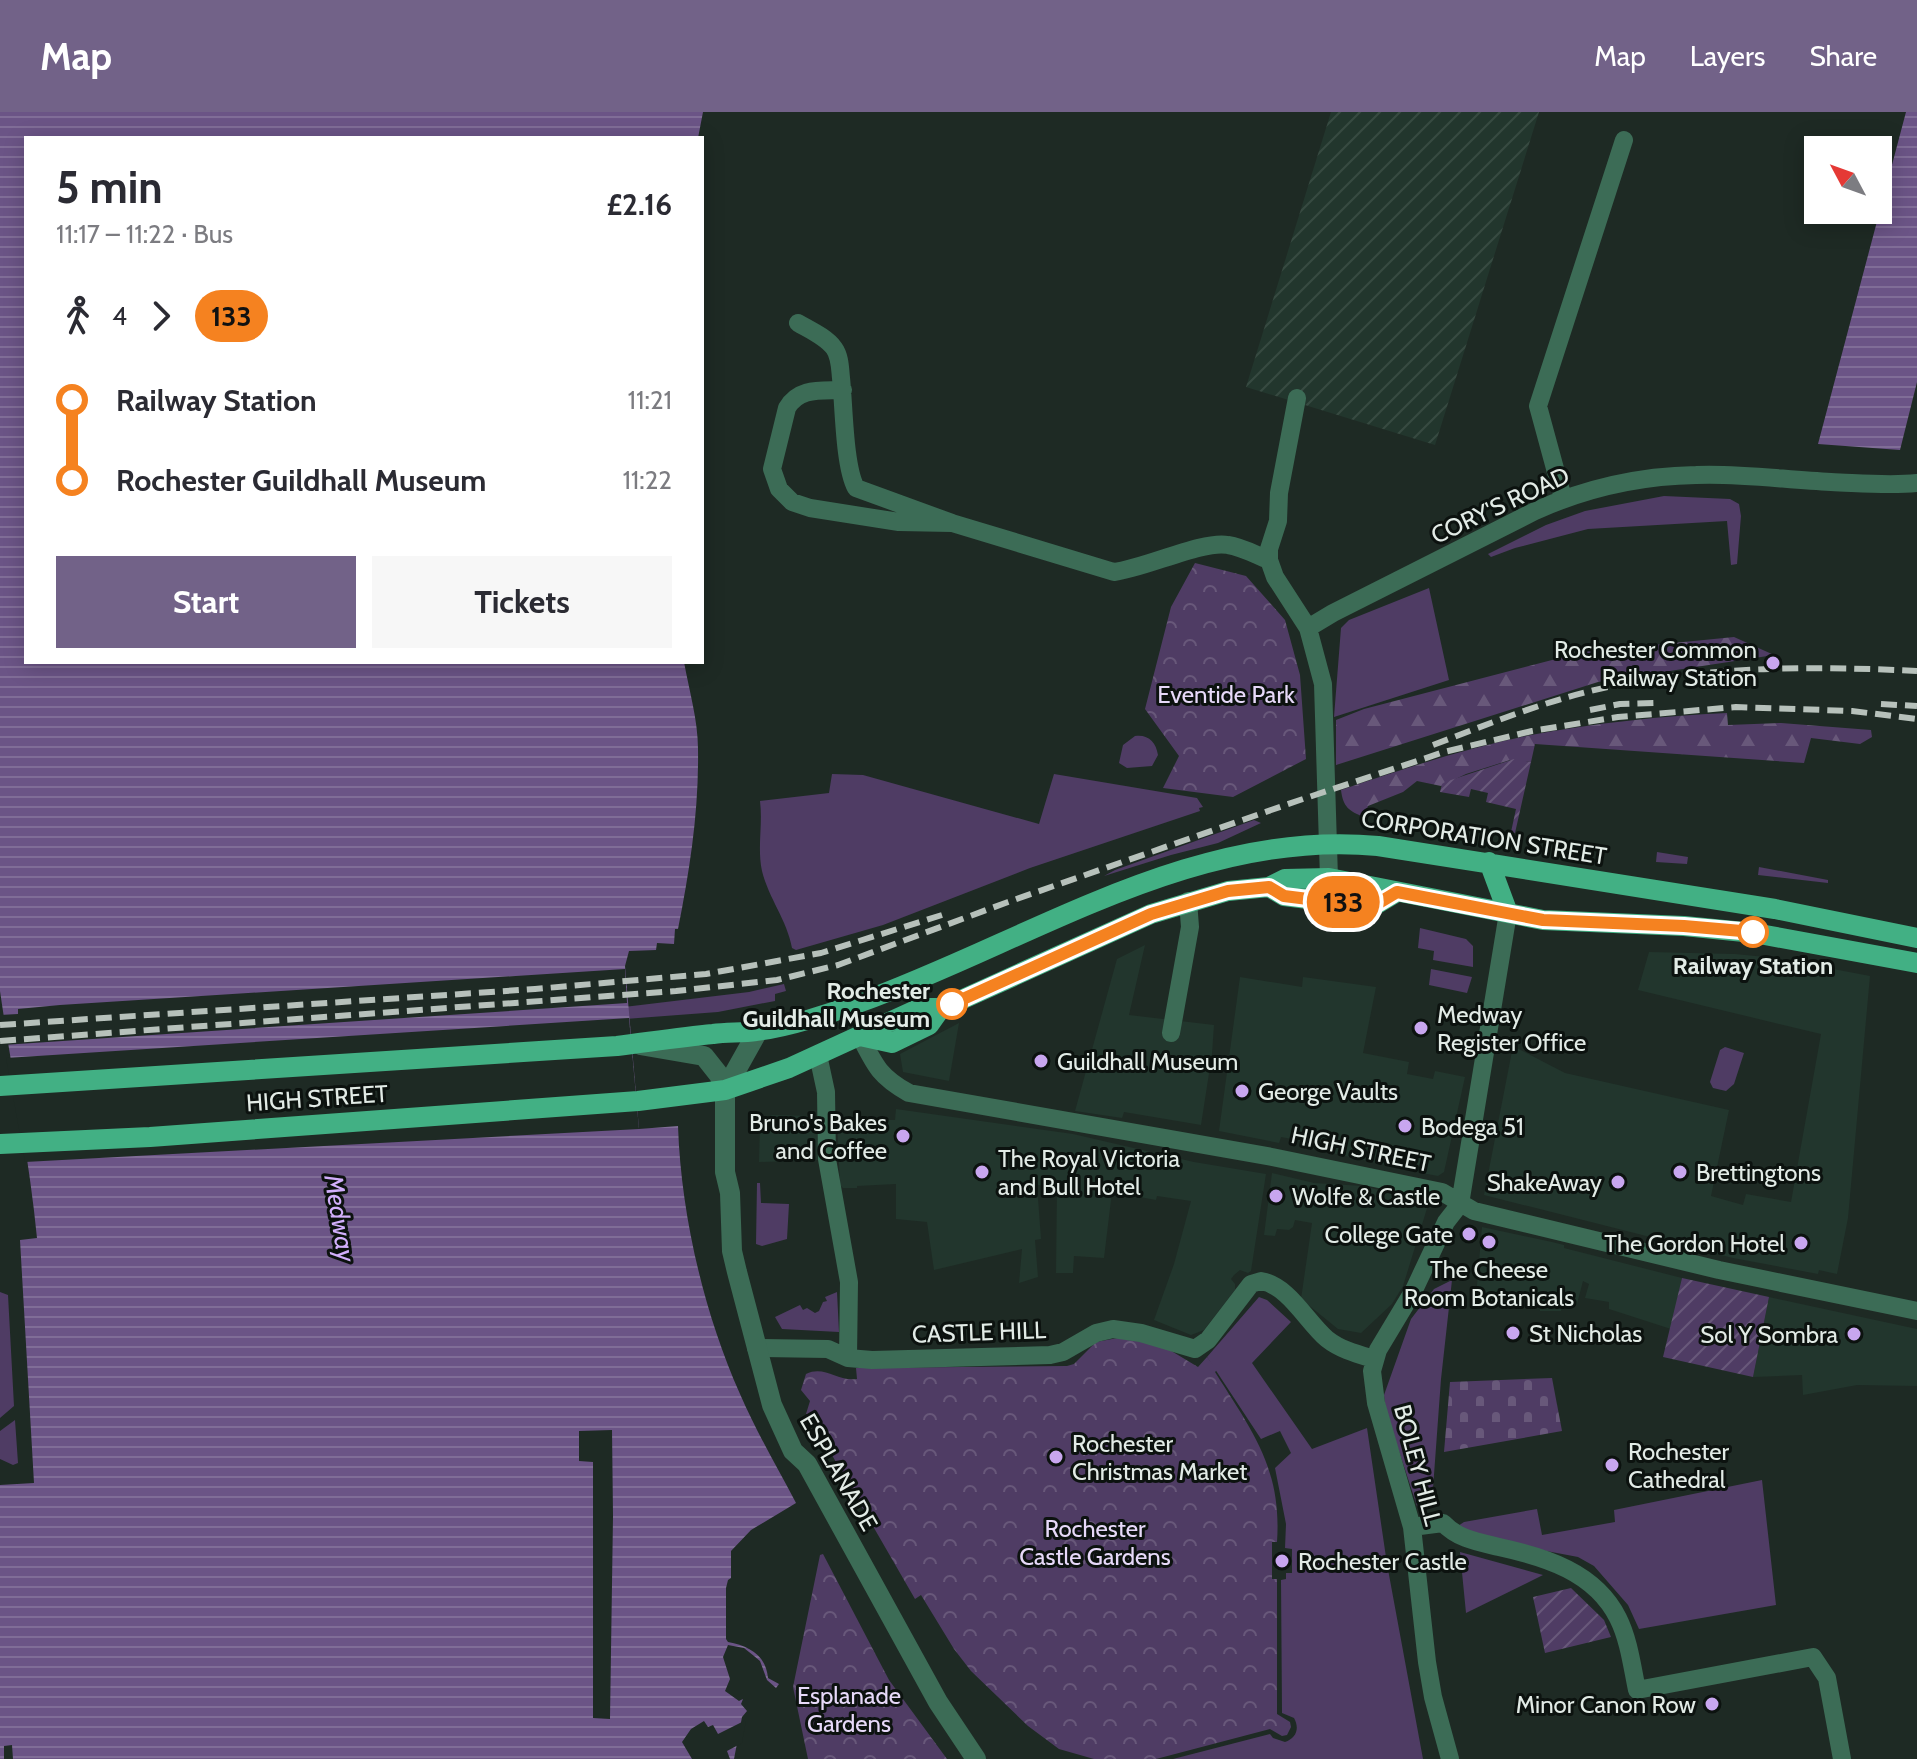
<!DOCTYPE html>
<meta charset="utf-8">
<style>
body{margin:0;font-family:Cabin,sans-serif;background:#f7f7f7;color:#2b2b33;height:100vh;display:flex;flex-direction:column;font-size:30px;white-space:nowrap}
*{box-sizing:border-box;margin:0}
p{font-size:26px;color:#7c7c81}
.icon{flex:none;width:44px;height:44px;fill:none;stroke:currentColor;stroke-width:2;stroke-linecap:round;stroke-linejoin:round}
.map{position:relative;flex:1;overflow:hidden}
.panel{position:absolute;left:24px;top:24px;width:680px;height:528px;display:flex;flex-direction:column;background:#fff;border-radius:0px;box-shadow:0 4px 20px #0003}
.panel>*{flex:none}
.badge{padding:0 16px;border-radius:26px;font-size:28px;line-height:52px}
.needle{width:52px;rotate:311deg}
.tools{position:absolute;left:1804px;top:24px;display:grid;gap:16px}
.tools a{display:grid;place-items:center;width:88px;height:88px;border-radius:0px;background:#fff;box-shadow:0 4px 20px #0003;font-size:40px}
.map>.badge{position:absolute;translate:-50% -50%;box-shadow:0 0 0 4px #fff}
.legs{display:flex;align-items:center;gap:12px;height:88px;padding:0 32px;font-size:26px}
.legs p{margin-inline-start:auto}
.summary{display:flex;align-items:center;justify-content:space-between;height:136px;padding:0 32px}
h1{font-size:44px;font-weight:700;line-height:60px}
.action{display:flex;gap:16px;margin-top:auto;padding:16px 32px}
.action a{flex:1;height:92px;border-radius:0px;background:#726288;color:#fff;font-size:32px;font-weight:700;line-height:92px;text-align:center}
.action a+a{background:#f7f7f7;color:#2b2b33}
ul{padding:0 32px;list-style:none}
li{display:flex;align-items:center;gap:28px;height:80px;font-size:30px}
li i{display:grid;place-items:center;width:12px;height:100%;margin:0 10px;background:currentColor}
li i::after{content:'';width:20px;height:20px;margin:-10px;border:6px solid;border-radius:50%;background:#fff}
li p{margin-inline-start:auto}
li:first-child i{background:linear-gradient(#0000 50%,currentColor 0)}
li:last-child i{background:linear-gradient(currentColor 50%,#0000 0)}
header{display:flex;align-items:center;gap:48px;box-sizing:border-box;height:112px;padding:0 40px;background:#726288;color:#fff}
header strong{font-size:38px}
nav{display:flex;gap:44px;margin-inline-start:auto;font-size:28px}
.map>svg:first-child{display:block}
.built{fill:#22362d}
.industrial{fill:url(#industrial-furrows)}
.grass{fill:#4f3c64}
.forest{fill:url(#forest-firs)}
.cemetery{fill:url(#cemetery-stones)}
.park{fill:url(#park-crowns)}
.garden{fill:url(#garden-furrows)}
.water{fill:url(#water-rules)}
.pier{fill:#1e2a24}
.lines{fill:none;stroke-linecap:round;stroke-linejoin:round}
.minor{stroke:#3c6c56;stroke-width:18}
.tertiary{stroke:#3c6c56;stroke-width:20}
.primary{stroke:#42b084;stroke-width:20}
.rail{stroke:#b7c1bb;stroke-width:6;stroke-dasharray:16 8;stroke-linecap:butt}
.line-1-casing{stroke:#fff;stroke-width:18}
.line-1{stroke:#f58220;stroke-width:12}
.poi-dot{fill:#c8a6ef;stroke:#0c120f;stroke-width:3}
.stop-1-dot{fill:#fff;stroke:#f58220;stroke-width:4}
.labels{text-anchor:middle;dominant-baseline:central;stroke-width:6;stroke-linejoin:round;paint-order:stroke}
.street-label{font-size:24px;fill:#e2ebe6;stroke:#0c120f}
.poi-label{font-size:24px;fill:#e2ebe6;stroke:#0c120f;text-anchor:start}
.park-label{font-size:24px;fill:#e7d9f9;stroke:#0c120f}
.stop-label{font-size:24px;font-weight:bold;fill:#e2ebe6;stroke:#0c120f}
.water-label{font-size:26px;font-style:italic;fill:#d2affc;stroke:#0c120f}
</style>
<header>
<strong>Map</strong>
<nav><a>Map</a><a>Layers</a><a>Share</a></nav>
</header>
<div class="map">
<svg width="1917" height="1647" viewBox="0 0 1917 1647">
<defs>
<pattern id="industrial-furrows" width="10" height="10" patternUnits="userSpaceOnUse" patternTransform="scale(2)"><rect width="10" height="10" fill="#22362d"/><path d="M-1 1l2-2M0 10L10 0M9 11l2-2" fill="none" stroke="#374a41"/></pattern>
<pattern id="forest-firs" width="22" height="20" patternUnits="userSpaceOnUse" patternTransform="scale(2)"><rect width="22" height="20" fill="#4f3c64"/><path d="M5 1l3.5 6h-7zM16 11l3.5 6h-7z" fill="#68587a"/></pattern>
<pattern id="cemetery-stones" width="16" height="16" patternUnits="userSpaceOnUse" patternTransform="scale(2)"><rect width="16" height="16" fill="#4f3c64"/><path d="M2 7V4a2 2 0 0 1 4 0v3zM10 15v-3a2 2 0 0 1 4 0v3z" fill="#68587a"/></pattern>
<pattern id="park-crowns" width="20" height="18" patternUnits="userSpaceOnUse" patternTransform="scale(2)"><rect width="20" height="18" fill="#4f3c64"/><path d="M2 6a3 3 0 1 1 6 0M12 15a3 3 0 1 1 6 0" fill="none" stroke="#68587a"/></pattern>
<pattern id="garden-furrows" width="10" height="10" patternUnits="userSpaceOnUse" patternTransform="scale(2)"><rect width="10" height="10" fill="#4f3c64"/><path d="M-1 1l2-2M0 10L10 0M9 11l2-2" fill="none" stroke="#68587a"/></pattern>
<pattern id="water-rules" width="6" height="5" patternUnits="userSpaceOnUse" patternTransform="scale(2)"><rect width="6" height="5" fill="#6b5486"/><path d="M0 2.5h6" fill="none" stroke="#806d97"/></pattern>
</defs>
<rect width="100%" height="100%" fill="#1e2a24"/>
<!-- built -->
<path class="built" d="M 1145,833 L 1129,903 L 1214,913 L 1212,942 L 1201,1013 L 1124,1000 L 1122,1006 L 1075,999 L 1117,847 Z
M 1649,840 L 1735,842 L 1776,846 L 1870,864 L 1848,1106 L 1837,1162 L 1819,1158 L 1818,1162 L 1733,1146 L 1484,1083 L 1513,934 L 1565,961 L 1729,998 L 1711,1084 L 1743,1093 L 1746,1082 L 1791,1090 L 1821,922 L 1638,878 Z
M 1240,865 L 1302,875 L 1303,865 L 1376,875 L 1363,941 L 1409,950 L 1407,962 L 1433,967 L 1435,959 L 1465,965 L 1444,1060 L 1438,1064 L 1427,1062 L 1318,1038 L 1318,1032 L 1281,1025 L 1279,1031 L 1219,1019 Z
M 959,911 L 949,969 L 903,960 L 900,942 Z
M 896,997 L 1073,1022 L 1194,1050 L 1266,1062 L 1251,1159 L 1248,1161 L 1240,1158 L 1234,1163 L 1231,1167 L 1235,1172 L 1235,1178 L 1204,1218 L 1191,1223 L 1154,1208 L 1174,1152 L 1191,1089 L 1157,1084 L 1156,1088 L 1112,1080 L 1104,1146 L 1074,1144 L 1073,1161 L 1056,1161 L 1057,1075 L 1037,1073 L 1041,1127 L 1035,1128 L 1038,1165 L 1019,1171 L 1022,1137 L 934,1158 L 927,1110 L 896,1107 L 896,1072 L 857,1074 L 857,1076 L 843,1076 L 840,1073 L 837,1008 L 895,1008 Z
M 771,1003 L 816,1004 L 819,1048 L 759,1050 L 760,1013 Z
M 1272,1061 L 1314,1071 L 1363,1074 L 1429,1090 L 1403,1174 L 1392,1192 L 1361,1221 L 1338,1217 L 1301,1187 L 1312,1111 L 1295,1108 L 1293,1115 L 1289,1118 L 1277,1117 L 1275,1124 L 1264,1123 Z
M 1482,1115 L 1552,1130 L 1564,1133 L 1564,1136 L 1682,1166 L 1671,1217 L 1609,1197 L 1609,1190 L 1585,1186 L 1589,1172 L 1583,1169 L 1577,1192 L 1563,1189 L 1561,1199 L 1540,1199 L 1539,1188 L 1467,1186 L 1476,1185 Z
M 1769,1185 L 1917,1217 L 1917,1274 L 1857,1273 L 1803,1283 L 1802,1263 L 1753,1265 Z"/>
<!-- industrial -->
<path class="industrial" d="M 1331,0 L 1539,0 L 1435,333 L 1246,275 Z"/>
<!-- grass -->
<path class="grass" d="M 1664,384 L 1730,387 L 1739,392 L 1741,404 L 1737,452 L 1731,453 L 1727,409 L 1588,417 L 1515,436 L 1491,445 L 1488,442 L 1546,413 L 1585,399 Z
M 1429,476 L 1449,568 L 1334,605 L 1341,516 L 1349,508 Z
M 1135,624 C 1148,622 1156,630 1158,643 L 1152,654 L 1127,656 L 1119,651 L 1123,633 Z
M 832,662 L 863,663 L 1039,712 L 1054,662 L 1197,686 L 1203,695 L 1199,696 L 1200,699 L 1030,756 L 883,813 L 796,838 L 792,836 C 787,808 769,787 762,759 C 757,736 763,713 760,689 L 829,681 Z
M 1254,708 L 1261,711 L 1218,731 L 1171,743 L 1104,764 L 1115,758 Z
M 1657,740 L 1688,745 L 1687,752 L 1656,750 Z
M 1759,755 L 1828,768 L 1828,771 L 1758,763 Z
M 1420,816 L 1466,827 L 1473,834 L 1473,855 L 1433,848 L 1434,839 L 1418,836 Z
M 1431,857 L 1472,865 L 1467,881 L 1429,873 Z
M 784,872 L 786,879 L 775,882 L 775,889 L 718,900 L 625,907 L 624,895 L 749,880 Z
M 1725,935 L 1744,941 L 1734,972 L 1726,979 L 1713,976 L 1710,970 L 1720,938 Z
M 757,1071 L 760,1071 L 761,1091 L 789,1092 L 787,1127 L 762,1134 L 756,1132 Z
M 1452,1168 L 1441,1267 L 1432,1390 L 1422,1398 L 1417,1394 L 1386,1300 L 1384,1283 L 1411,1207 L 1434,1177 Z
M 0,1180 L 8,1183 L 14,1294 L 0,1306 Z
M 837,1180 L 839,1220 L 782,1217 L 775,1205 L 800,1193 L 803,1198 L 807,1196 L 815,1201 L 819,1199 L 823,1190 L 827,1189 L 825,1185 Z
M 1259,1185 L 1267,1188 L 1291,1210 L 1252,1251 L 1312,1337 L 1367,1316 L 1387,1452 L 1423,1647 L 1173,1647 L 1270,1622 L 1273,1626 L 1285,1630 C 1296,1626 1300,1617 1294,1606 L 1282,1601 L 1281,1468 L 1286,1467 L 1286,1461 L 1292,1461 L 1292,1437 L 1285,1436 L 1286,1412 L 1275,1356 L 1291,1341 L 1280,1319 L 1261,1327 L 1207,1245 Z
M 15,1308 L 18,1351 L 13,1353 L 0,1347 L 0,1319 Z
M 1762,1368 L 1776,1493 L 1639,1517 L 1628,1493 L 1594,1454 L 1578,1445 L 1484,1427 L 1458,1414 L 1464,1410 L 1537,1397 L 1542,1423 L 1615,1410 L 1614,1398 Z
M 1460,1440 L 1543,1463 L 1466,1501 Z"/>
<!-- forest -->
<path class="forest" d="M 1734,525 L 1774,543 L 1598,570 L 1336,653 L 1336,608 L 1364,597 L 1583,540 Z
M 1727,601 L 1728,613 L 1781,611 L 1871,618 L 1872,625 L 1860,632 L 1811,626 L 1804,651 L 1535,632 L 1531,650 L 1510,648 L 1466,662 L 1441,674 L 1417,669 L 1403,680 L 1368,694 L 1364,705 C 1349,699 1343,695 1341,678 C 1403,657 1466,636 1531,623 C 1595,611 1662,604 1727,601 Z"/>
<!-- cemetery -->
<path class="cemetery" d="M 1552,1266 L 1562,1319 L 1444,1340 L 1450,1270 Z"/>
<!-- park -->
<path class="park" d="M 1195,451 L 1246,464 L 1285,508 L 1300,563 L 1306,647 L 1233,685 L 1163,676 L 1179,644 L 1145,597 L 1171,495 Z
M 1123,1225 L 1163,1234 L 1198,1255 L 1207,1245 L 1217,1258 L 1215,1260 C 1252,1319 1282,1356 1277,1430 L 1272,1430 L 1272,1467 L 1277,1467 L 1277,1602 L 1290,1610 L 1291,1615 L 1287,1623 L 1282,1624 L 1270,1617 L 1156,1647 L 1094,1647 L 1059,1637 L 1028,1614 L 971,1559 L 954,1537 L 921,1483 L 915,1487 L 825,1331 L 831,1327 C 825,1315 820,1305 806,1302 L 810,1289 L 801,1278 L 806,1262 C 825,1253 837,1270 857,1267 L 856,1256 L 1067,1254 L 1074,1252 L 1096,1230 Z
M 823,1442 L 889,1568 L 947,1647 L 808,1647 L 793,1575 L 820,1443 Z"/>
<!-- garden -->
<path class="garden" d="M 1514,647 L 1531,650 L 1515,721 L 1511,720 L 1516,697 L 1486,690 L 1488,681 L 1471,677 L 1469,685 L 1440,680 L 1442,672 L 1445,670 Z
M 1682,1166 L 1769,1185 L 1753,1265 L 1663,1245 Z
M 1571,1476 L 1604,1508 L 1611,1525 L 1545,1541 L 1533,1485 Z"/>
<!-- water -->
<path class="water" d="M 0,0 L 703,0 L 698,26 L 26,26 L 26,550 L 684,550 C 689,578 698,608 698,637 C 699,698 690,757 678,817 L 675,817 L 674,832 L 657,831 L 656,838 L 629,839 L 625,854 L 639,1017 L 678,1014 C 681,1103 704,1201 740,1282 C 756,1319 777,1355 796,1391 L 751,1418 L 731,1439 L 731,1466 L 728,1468 L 726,1476 L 726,1527 L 728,1530 C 749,1534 766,1543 768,1566 L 779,1572 L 776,1576 L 767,1568 L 760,1549 L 754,1544 L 744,1536 L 728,1533 L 723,1545 L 730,1567 L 725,1579 L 739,1589 L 743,1587 L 741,1592 L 747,1599 L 742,1605 L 734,1647 L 13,1647 L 12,1633 L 4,1634 L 4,1647 L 0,1647 L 0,1373 L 34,1371 L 20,1128 L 37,1126 C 29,1043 12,962 0,879 Z
M 1906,0 L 1917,0 L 1917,270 L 1900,338 L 1818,332 Z"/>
<!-- pier -->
<path class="pier" d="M 625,857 L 627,891 L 3,933 L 0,915 L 0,903 L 18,902 L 18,897 L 60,893 Z
M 629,906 L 639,1017 L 25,1050 L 6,946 Z
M 612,1318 L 613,1404 L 610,1607 L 593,1606 L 593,1350 L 579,1349 L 579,1319 Z
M 746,1608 L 742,1631 L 727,1639 L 730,1647 L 692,1647 L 682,1630 L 691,1617 L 704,1609 L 708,1615 L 713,1613 L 718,1622 Z"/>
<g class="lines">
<!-- minor -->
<path class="minor" d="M 798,211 C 810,218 826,225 834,236 C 840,244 840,256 841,266 C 844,293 844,354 856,376 L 952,411 L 899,410 L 810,396 L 792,390 L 779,377 L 772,357 L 787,296 C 799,275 821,279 843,278
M 1297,286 L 1279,381 L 1278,409 L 1269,437 L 1269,448 L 1275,465 L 1308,516 L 1323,572 L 1329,766
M 1563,386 L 1538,294 L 1624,28
M 952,411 L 1114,460 C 1146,456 1203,428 1228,433 C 1242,435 1256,443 1269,448
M 1308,516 L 1333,501 L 1535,399 C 1586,376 1639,364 1696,363 C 1740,361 1786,368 1831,370 C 1859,371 1889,374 1917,371
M 1171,921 L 1190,815 L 1188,789
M 860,924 C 875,954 880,965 909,981 L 1272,1045 L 1442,1080 L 1474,1099 L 1719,1158 L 1917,1199
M 818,943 L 826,980 L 827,1047 L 849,1170 L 848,1246
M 1460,1092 L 1508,801
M 756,1236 L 828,1237 L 848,1246 L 872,1248 L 1050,1243 L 1063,1240 L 1096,1221 L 1113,1217 L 1141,1221 L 1195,1237 L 1208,1228 L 1251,1172 L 1261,1169 C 1289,1174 1306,1209 1327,1227 C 1341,1238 1357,1242 1374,1247
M 1412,1415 L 1443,1411 C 1458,1427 1478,1430 1499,1435 C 1545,1445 1595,1460 1618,1506 C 1629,1528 1632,1554 1637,1578 L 1813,1545 L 1827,1566 L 1842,1647
M 1450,1647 L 1433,1585 L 1427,1550 L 1412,1415 L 1376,1291 L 1372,1259 L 1378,1238 L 1414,1178 L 1446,1110 L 1460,1092"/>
<!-- tertiary -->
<path class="tertiary" d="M 640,933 L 704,944 L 719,963 L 725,978 L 725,1060 L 730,1081 L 732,1139 L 737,1160 L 772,1293 L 793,1339 L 807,1352 L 938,1590 L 976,1647
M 725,978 L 758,919"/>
<!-- primary -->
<path class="primary" d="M 1489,750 L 1508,801
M 1269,775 L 1284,784 L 1372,795 L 1397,780
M 860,924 L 892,931 L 929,913 L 941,896
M 0,974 L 617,934 C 649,930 681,925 713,922 C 727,920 742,921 756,919 C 786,916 832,901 861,890 C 1027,830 1194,716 1378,734 L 1775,797 L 1917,826
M 0,1032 L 150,1025 L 638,989 L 725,978 L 789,956 L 920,896 L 941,896 L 952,892 L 1151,802 L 1228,779 L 1269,775 L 1285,767 L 1329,766 L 1543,808 L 1684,814 L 1754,821 L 1917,851"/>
<!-- rail -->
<path class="rail" d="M 1881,592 L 1917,594
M 1590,598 L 1620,592 L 1657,591
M 1433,633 C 1491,611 1552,586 1613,574 C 1714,554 1815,554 1917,559
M 0,913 L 535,877 L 706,862 L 821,841 L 942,803
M 0,929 L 676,879 L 777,868 L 838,853 L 1008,790 L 1297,689 L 1444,640 L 1532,619 L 1618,605 L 1736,595 L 1852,599 L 1917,607"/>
</g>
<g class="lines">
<defs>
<path id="line-1" d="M 952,892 L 1151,802 L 1228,779 L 1269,775 L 1284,784 L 1372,795 L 1397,780 L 1543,808 L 1684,814 L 1753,820"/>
</defs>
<!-- line-1 casing -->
<use href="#line-1" class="line-1-casing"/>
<!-- line-1 -->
<use href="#line-1" class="line-1"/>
</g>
<!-- markers -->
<g class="poi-dot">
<circle cx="1773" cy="551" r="8"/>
<circle cx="1421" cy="916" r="8"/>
<circle cx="1041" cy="949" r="8"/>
<circle cx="1242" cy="979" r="8"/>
<circle cx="1405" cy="1014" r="8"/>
<circle cx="903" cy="1024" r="8"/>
<circle cx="982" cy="1060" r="8"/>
<circle cx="1680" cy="1060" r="8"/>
<circle cx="1618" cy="1070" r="8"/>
<circle cx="1276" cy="1084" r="8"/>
<circle cx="1469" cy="1122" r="8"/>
<circle cx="1489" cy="1130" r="8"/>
<circle cx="1801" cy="1131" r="8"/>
<circle cx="1513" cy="1221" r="8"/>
<circle cx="1854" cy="1222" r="8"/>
<circle cx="1056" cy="1345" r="8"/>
<circle cx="1612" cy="1353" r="8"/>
<circle cx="1282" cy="1449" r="8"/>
<circle cx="1712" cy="1592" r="8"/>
</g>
<g class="stop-1-dot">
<circle cx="1753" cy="820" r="14"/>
<circle cx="952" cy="892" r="14"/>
</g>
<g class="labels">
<!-- street labels -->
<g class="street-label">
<text transform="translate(1500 393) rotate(-25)">CORY'S ROAD</text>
<text transform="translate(1484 725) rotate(9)">CORPORATION STREET</text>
<text transform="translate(317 986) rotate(-4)">HIGH STREET</text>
<text transform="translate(1361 1037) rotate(12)">HIGH STREET</text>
<text transform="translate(979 1220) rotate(-2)">CASTLE HILL</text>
<text transform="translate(1418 1353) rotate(75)">BOLEY HILL</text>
<text transform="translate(839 1360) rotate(60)">ESPLANADE</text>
</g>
<!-- poi labels -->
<g class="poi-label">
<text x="1757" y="537" text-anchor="end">Rochester Common<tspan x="1757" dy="28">Railway Station</tspan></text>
<text x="1437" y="902">Medway<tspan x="1437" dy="28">Register Office</tspan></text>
<text x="1057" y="949">Guildhall Museum</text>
<text x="1258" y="979">George Vaults</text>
<text x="887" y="1010" text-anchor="end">Bruno's Bakes<tspan x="887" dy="28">and Coffee</tspan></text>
<text x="1421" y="1014">Bodega 51</text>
<text x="998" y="1046">The Royal Victoria<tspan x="998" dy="28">and Bull Hotel</tspan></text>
<text x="1696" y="1060">Brettingtons</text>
<text x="1602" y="1070" text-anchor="end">ShakeAway</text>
<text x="1292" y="1084">Wolfe &amp; Castle</text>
<text x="1453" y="1122" text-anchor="end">College Gate</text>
<text x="1785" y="1131" text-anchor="end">The Gordon Hotel</text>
<text x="1489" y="1157" text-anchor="middle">The Cheese<tspan x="1489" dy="28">Room Botanicals</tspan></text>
<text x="1529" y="1221">St Nicholas</text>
<text x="1838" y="1222" text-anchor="end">Sol Y Sombra</text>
<text x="1072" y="1331">Rochester<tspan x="1072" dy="28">Christmas Market</tspan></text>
<text x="1628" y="1339">Rochester<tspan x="1628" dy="28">Cathedral</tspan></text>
<text x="1298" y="1449">Rochester Castle</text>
<text x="1696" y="1592" text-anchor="end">Minor Canon Row</text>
</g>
<!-- park labels -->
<g class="park-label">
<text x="1226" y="582">Eventide Park</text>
<text x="1095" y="1416">Rochester<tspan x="1095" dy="28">Castle Gardens</tspan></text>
<text x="849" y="1583">Esplanade<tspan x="849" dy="28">Gardens</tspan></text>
</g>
<!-- stop labels -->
<g class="stop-label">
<text x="1753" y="853">Railway Station</text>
<text x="930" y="878" text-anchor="end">Rochester<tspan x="930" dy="28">Guildhall Museum</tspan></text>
</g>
<!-- water labels -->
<g class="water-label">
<text transform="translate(340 1106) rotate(81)">Medway</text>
</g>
</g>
</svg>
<div class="tools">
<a><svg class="needle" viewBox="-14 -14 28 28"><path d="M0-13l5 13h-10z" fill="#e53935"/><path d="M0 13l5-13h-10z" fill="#7c7c81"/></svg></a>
</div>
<b class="badge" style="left:1343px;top:790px;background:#f58220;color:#111">133</b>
<section class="panel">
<div class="summary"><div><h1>5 min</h1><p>11:17 – 11:22 · Bus</p></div><b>£2.16</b></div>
<div class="legs"><svg class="icon" aria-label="walk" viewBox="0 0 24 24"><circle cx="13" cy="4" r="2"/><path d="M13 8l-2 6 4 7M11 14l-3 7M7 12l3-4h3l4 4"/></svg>4<svg class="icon" aria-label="forward" viewBox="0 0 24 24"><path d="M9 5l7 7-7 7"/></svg><b class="badge" style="background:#f58220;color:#111">133</b></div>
<ul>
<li><i style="color:#f58220"></i><b>Railway Station</b><p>11:21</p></li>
<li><i style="color:#f58220"></i><b>Rochester Guildhall Museum</b><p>11:22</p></li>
</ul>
<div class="action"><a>Start</a><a>Tickets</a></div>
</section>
</div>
